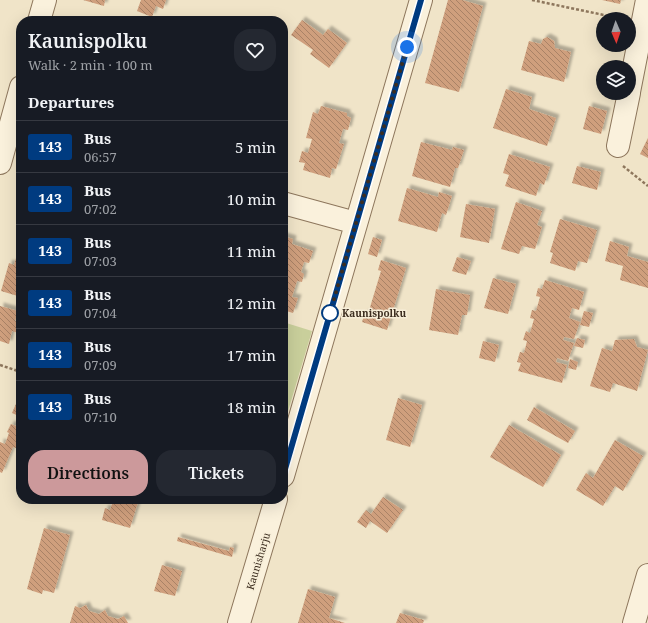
<!DOCTYPE html>
<meta charset="utf-8">
<style>
body{margin:0;font-family:"Noto Serif",serif;background:#242831;color:#f1f3f6;height:100vh;display:flex;flex-direction:column;font-size:15px;white-space:nowrap}
*{box-sizing:border-box;margin:0}
p{font-size:13px;color:#9ea1a6}
.icon{flex:none;width:22px;height:22px;fill:none;stroke:currentColor;stroke-width:2;stroke-linecap:round;stroke-linejoin:round}
.map{position:relative;flex:1;overflow:hidden}
.panel{position:absolute;left:16px;top:16px;width:272px;height:488px;display:flex;flex-direction:column;background:#171b24;border-radius:16px;box-shadow:0 4px 16px #0002}
.panel>*{flex:none}
.badge{padding:0 8px;border-radius:3px;font-size:14px;line-height:26px}
.needle{width:26px;rotate:178deg}
.fabs{position:absolute;left:596px;top:12px;display:grid;gap:8px}
.fabs a{display:grid;place-items:center;width:40px;height:40px;border-radius:50%;background:#171b24;box-shadow:0 4px 16px #0002;font-size:20px}
.you{position:absolute;width:20px;height:20px;margin:-10px;border:3px solid #fff;border-radius:50%;background:#1a73e8;box-shadow:0 0 0 6px #1a73e833}
.map>.badge{position:absolute;translate:-50% -50%;box-shadow:0 0 0 2px #fff}
h2{padding:0 12px;font-size:15px;line-height:36px}
.round{display:grid;place-items:center;flex:none;width:42px;height:42px;border-radius:16px;background:#242831}
.overview{display:flex;align-items:center;justify-content:space-between;height:68px;padding:0 12px}
h1{font-size:19px;font-weight:600;line-height:30px}
.cta{display:flex;gap:8px;margin-top:auto;padding:8px 12px}
.cta a{flex:1;height:46px;border-radius:16px;background:#cc999b;color:#111;font-size:16px;font-weight:600;line-height:46px;text-align:center}
.cta a+a{background:#242831;color:#f1f3f6}
ul{padding:0;list-style:none}
li{display:flex;align-items:center;gap:12px;height:52px;padding:0 12px;border-top:1px solid #363941}
li div{flex:1}
li b{display:block;font-size:15px}
li em{font-style:normal}
li .badge{min-width:44px;font-weight:700;text-align:center}
.map>svg:first-child{display:block}
.green{fill:#c9cf9b}
.building{fill:url(#building-back-hatch);filter:url(#shadow)}
.lines{fill:none;stroke-linecap:round;stroke-linejoin:round}
.minor-casing{stroke:#8d765c;stroke-width:24}
.path{stroke:#8d765c;stroke-width:2.5;stroke-dasharray:3 2;stroke-linecap:butt}
.minor{stroke:#faf1dc;stroke-width:22}
.line-casing{stroke:#fff;stroke-width:9}
.line{stroke:#003b80;stroke-width:6}
.walk{stroke:#3d2e20;stroke-width:4;stroke-dasharray:0 7.2}
.stop-dot{fill:#fff;stroke:#003b80;stroke-width:2}
.labels{text-anchor:middle;dominant-baseline:central;stroke-width:3;stroke-linejoin:round;paint-order:stroke}
.stop-label{font-size:10px;font-weight:bold;fill:#3d2e20;stroke:#f7eed8;text-anchor:start}
.street-label{font-size:10px;fill:#3d2e20;stroke:#f7eed8}
</style>
<div class="map">
<svg width="648" height="623" viewBox="0 0 648 623">
<defs>
<pattern id="building-back-hatch" width="6" height="6" patternUnits="userSpaceOnUse"><rect width="6" height="6" fill="#cf9f7d"/><path d="M-1 5l2 2M0 0l6 6M5-1l2 2" fill="none" stroke="#a98266"/></pattern>
<filter id="shadow"><feDropShadow dx="3.5" dy="-3.5" stdDeviation="1" flood-color="#0004"/></filter>
</defs>
<rect width="100%" height="100%" fill="#f0e4c8"/>
<!-- green -->
<path class="green" d="M 283,322 L 312,331 L 283,428 Z"/>
<!-- building -->
<path class="building" d="M 83,0 L 105,0 L 104,6 Z
M 141,0 L 166,0 L 163,9 L 156,6 L 152,17 L 137,11 Z
M 448,0 L 462,0 L 483,6 L 459,92 L 425,83 Z
M 602,0 L 621,0 L 620,4 Z
M 302,20 L 323,35 L 328,29 L 347,43 L 329,68 L 310,54 L 313,50 L 291,35 Z
M 547,37 L 554,41 L 555,48 L 571,52 L 564,82 L 521,70 L 529,41 L 541,44 L 543,39 Z
M 506,89 L 532,97 L 529,109 L 556,118 L 547,146 L 493,128 Z
M 321,106 L 347,113 L 347,116 L 351,118 L 348,130 L 343,129 L 339,143 L 344,144 L 336,169 L 332,168 L 330,178 L 303,170 L 305,163 L 299,162 L 302,151 L 308,153 L 312,139 L 306,138 L 313,112 L 318,114 Z
M 589,106 L 607,111 L 601,134 L 583,129 Z
M 648,138 L 648,158 L 640,154 Z
M 421,142 L 452,150 L 453,147 L 464,150 L 458,168 L 455,168 L 450,187 L 412,176 Z
M 509,154 L 550,167 L 544,185 L 540,183 L 536,196 L 505,186 L 509,175 L 503,173 Z
M 577,166 L 601,172 L 597,190 L 572,183 Z
M 407,188 L 438,197 L 439,192 L 452,196 L 446,215 L 442,213 L 437,232 L 398,221 Z
M 516,202 L 542,211 L 537,225 L 542,227 L 535,249 L 522,246 L 519,254 L 501,249 Z
M 466,204 L 495,209 L 489,243 L 460,237 Z
M 560,219 L 597,230 L 587,263 L 578,261 L 575,271 L 550,263 L 553,253 L 550,252 Z
M 283,236 L 293,239 L 292,244 L 313,251 L 309,263 L 304,262 L 301,272 L 304,274 L 302,282 L 297,281 L 292,297 L 298,298 L 293,313 L 283,310 Z
M 373,237 L 382,240 L 377,257 L 368,254 Z
M 610,241 L 629,247 L 627,256 L 648,262 L 648,288 L 620,280 L 623,266 L 605,261 Z
M 457,257 L 471,261 L 466,275 L 452,271 Z
M 16,258 L 21,260 L 21,297 L 1,291 L 9,263 L 14,265 Z
M 381,260 L 406,268 L 387,330 L 362,322 L 365,313 L 368,314 L 381,271 L 378,270 Z
M 493,278 L 516,284 L 508,314 L 484,308 Z
M 545,280 L 584,292 L 579,310 L 572,308 L 569,318 L 580,322 L 574,339 L 564,337 L 563,340 L 574,343 L 568,361 L 557,358 L 556,362 L 567,365 L 562,383 L 518,371 L 521,363 L 517,362 L 520,352 L 524,353 L 527,341 L 523,340 L 526,331 L 530,333 L 534,319 L 530,318 L 532,310 L 536,311 L 540,297 L 536,296 L 538,288 L 542,289 Z
M 436,289 L 470,295 L 467,315 L 462,315 L 458,335 L 429,330 Z
M 0,306 L 18,311 L 15,321 L 21,322 L 18,333 L 12,331 L 9,344 L 0,341 Z
M 584,311 L 593,313 L 589,327 L 580,325 Z
M 577,338 L 585,340 L 583,348 L 574,346 Z
M 634,339 L 637,347 L 648,350 L 637,391 L 613,383 L 610,392 L 590,386 L 602,348 L 612,351 L 615,340 Z
M 483,341 L 499,345 L 495,362 L 479,358 Z
M 570,359 L 578,362 L 576,370 L 568,368 Z
M 19,397 L 21,398 L 21,417 L 12,413 Z
M 398,398 L 422,405 L 410,447 L 386,440 Z
M 534,407 L 575,431 L 568,443 L 527,420 Z
M 11,424 L 21,428 L 21,436 L 16,448 L 13,447 L 2,473 L 0,472 L 0,442 L 5,444 L 9,433 L 7,432 Z
M 509,425 L 561,455 L 543,487 L 490,457 Z
M 615,440 L 643,456 L 623,491 L 615,486 L 603,506 L 576,490 L 586,473 L 593,478 Z
M 383,497 L 403,510 L 387,533 L 370,521 L 366,528 L 357,522 L 366,510 L 371,514 Z
M 63,499 L 79,499 L 78,504 Z
M 108,499 L 139,499 L 130,528 L 102,520 L 105,508 L 110,510 L 113,501 Z
M 44,528 L 70,535 L 54,593 L 43,590 L 42,594 L 27,589 Z
M 178,537 L 229,551 L 230,547 L 234,548 L 232,557 L 177,541 Z
M 162,565 L 182,571 L 175,596 L 154,591 Z
M 308,589 L 335,597 L 329,618 L 345,623 L 298,623 Z
M 86,605 L 89,611 L 99,614 L 105,610 L 108,616 L 118,619 L 124,616 L 128,623 L 70,623 L 75,606 L 80,608 Z
M 400,613 L 424,620 L 423,623 L 396,623 Z"/>
<g class="lines">
<defs>
<path id="minor" d="M 39,21 L 45,0
M 629,92 L 647,0
M 618,146 L 629,93
M 0,163 L 21,87
M 283,203 L 356,223
M 283,476 L 421,0
M 239,623 L 276,499
M 634,623 L 648,575"/>
</defs>
<!-- minor casing -->
<use href="#minor" class="minor-casing"/>
<!-- path -->
<path class="path" d="M 532,0 L 623,19
M 623,166 L 648,186
M 0,365 L 21,372"/>
<!-- minor -->
<use href="#minor" class="minor"/>
</g>
<g class="lines">
<defs>
<path id="line" d="M 283,476 L 421,0"/>
</defs>
<!-- line casing -->
<use href="#line" class="line-casing"/>
<!-- line -->
<use href="#line" class="line"/>
<!-- walk -->
<path class="walk" d="M 330,313 L 407,47"/>
</g>
<!-- markers -->
<circle class="stop-dot" cx="330" cy="313" r="8"/>
<g class="labels">
<!-- stop labels -->
<g class="stop-label">
<text x="342" y="313">Kaunispolku</text>
</g>
<!-- street labels -->
<g class="street-label">
<text transform="translate(258 561) rotate(-73)">Kaunisharju</text>
</g>
</g>
</svg>
<div class="fabs">
<a><svg class="needle" viewBox="-14 -14 28 28"><path d="M0-13l5 13h-10z" fill="#e53935"/><path d="M0 13l5-13h-10z" fill="#9ea1a6"/></svg></a>
<a><svg class="icon" aria-label="layers" viewBox="0 0 24 24"><path d="M12 4l9 5-9 5-9-5zM3 14l9 5 9-5"/></svg></a>
</div>
<div class="you" style="left:407px;top:47px"></div>
<section class="panel">
<div class="overview"><div><h1>Kaunispolku</h1><p>Walk · 2 min · 100 m</p></div><a class="round"><svg class="icon" aria-label="heart" viewBox="0 0 24 24"><path d="M12 20l-8-8c-3-5 5-10 8-4 3-6 11-1 8 4z"/></svg></a></div>
<h2>Departures</h2>
<ul>
<li><span class="badge" style="background:#003b80;color:#fff">143</span><div><b>Bus</b><p>06:57</p></div><em>5 min</em></li>
<li><span class="badge" style="background:#003b80;color:#fff">143</span><div><b>Bus</b><p>07:02</p></div><em>10 min</em></li>
<li><span class="badge" style="background:#003b80;color:#fff">143</span><div><b>Bus</b><p>07:03</p></div><em>11 min</em></li>
<li><span class="badge" style="background:#003b80;color:#fff">143</span><div><b>Bus</b><p>07:04</p></div><em>12 min</em></li>
<li><span class="badge" style="background:#003b80;color:#fff">143</span><div><b>Bus</b><p>07:09</p></div><em>17 min</em></li>
<li><span class="badge" style="background:#003b80;color:#fff">143</span><div><b>Bus</b><p>07:10</p></div><em>18 min</em></li>
</ul>
<div class="cta"><a>Directions</a><a>Tickets</a></div>
</section>
</div>
